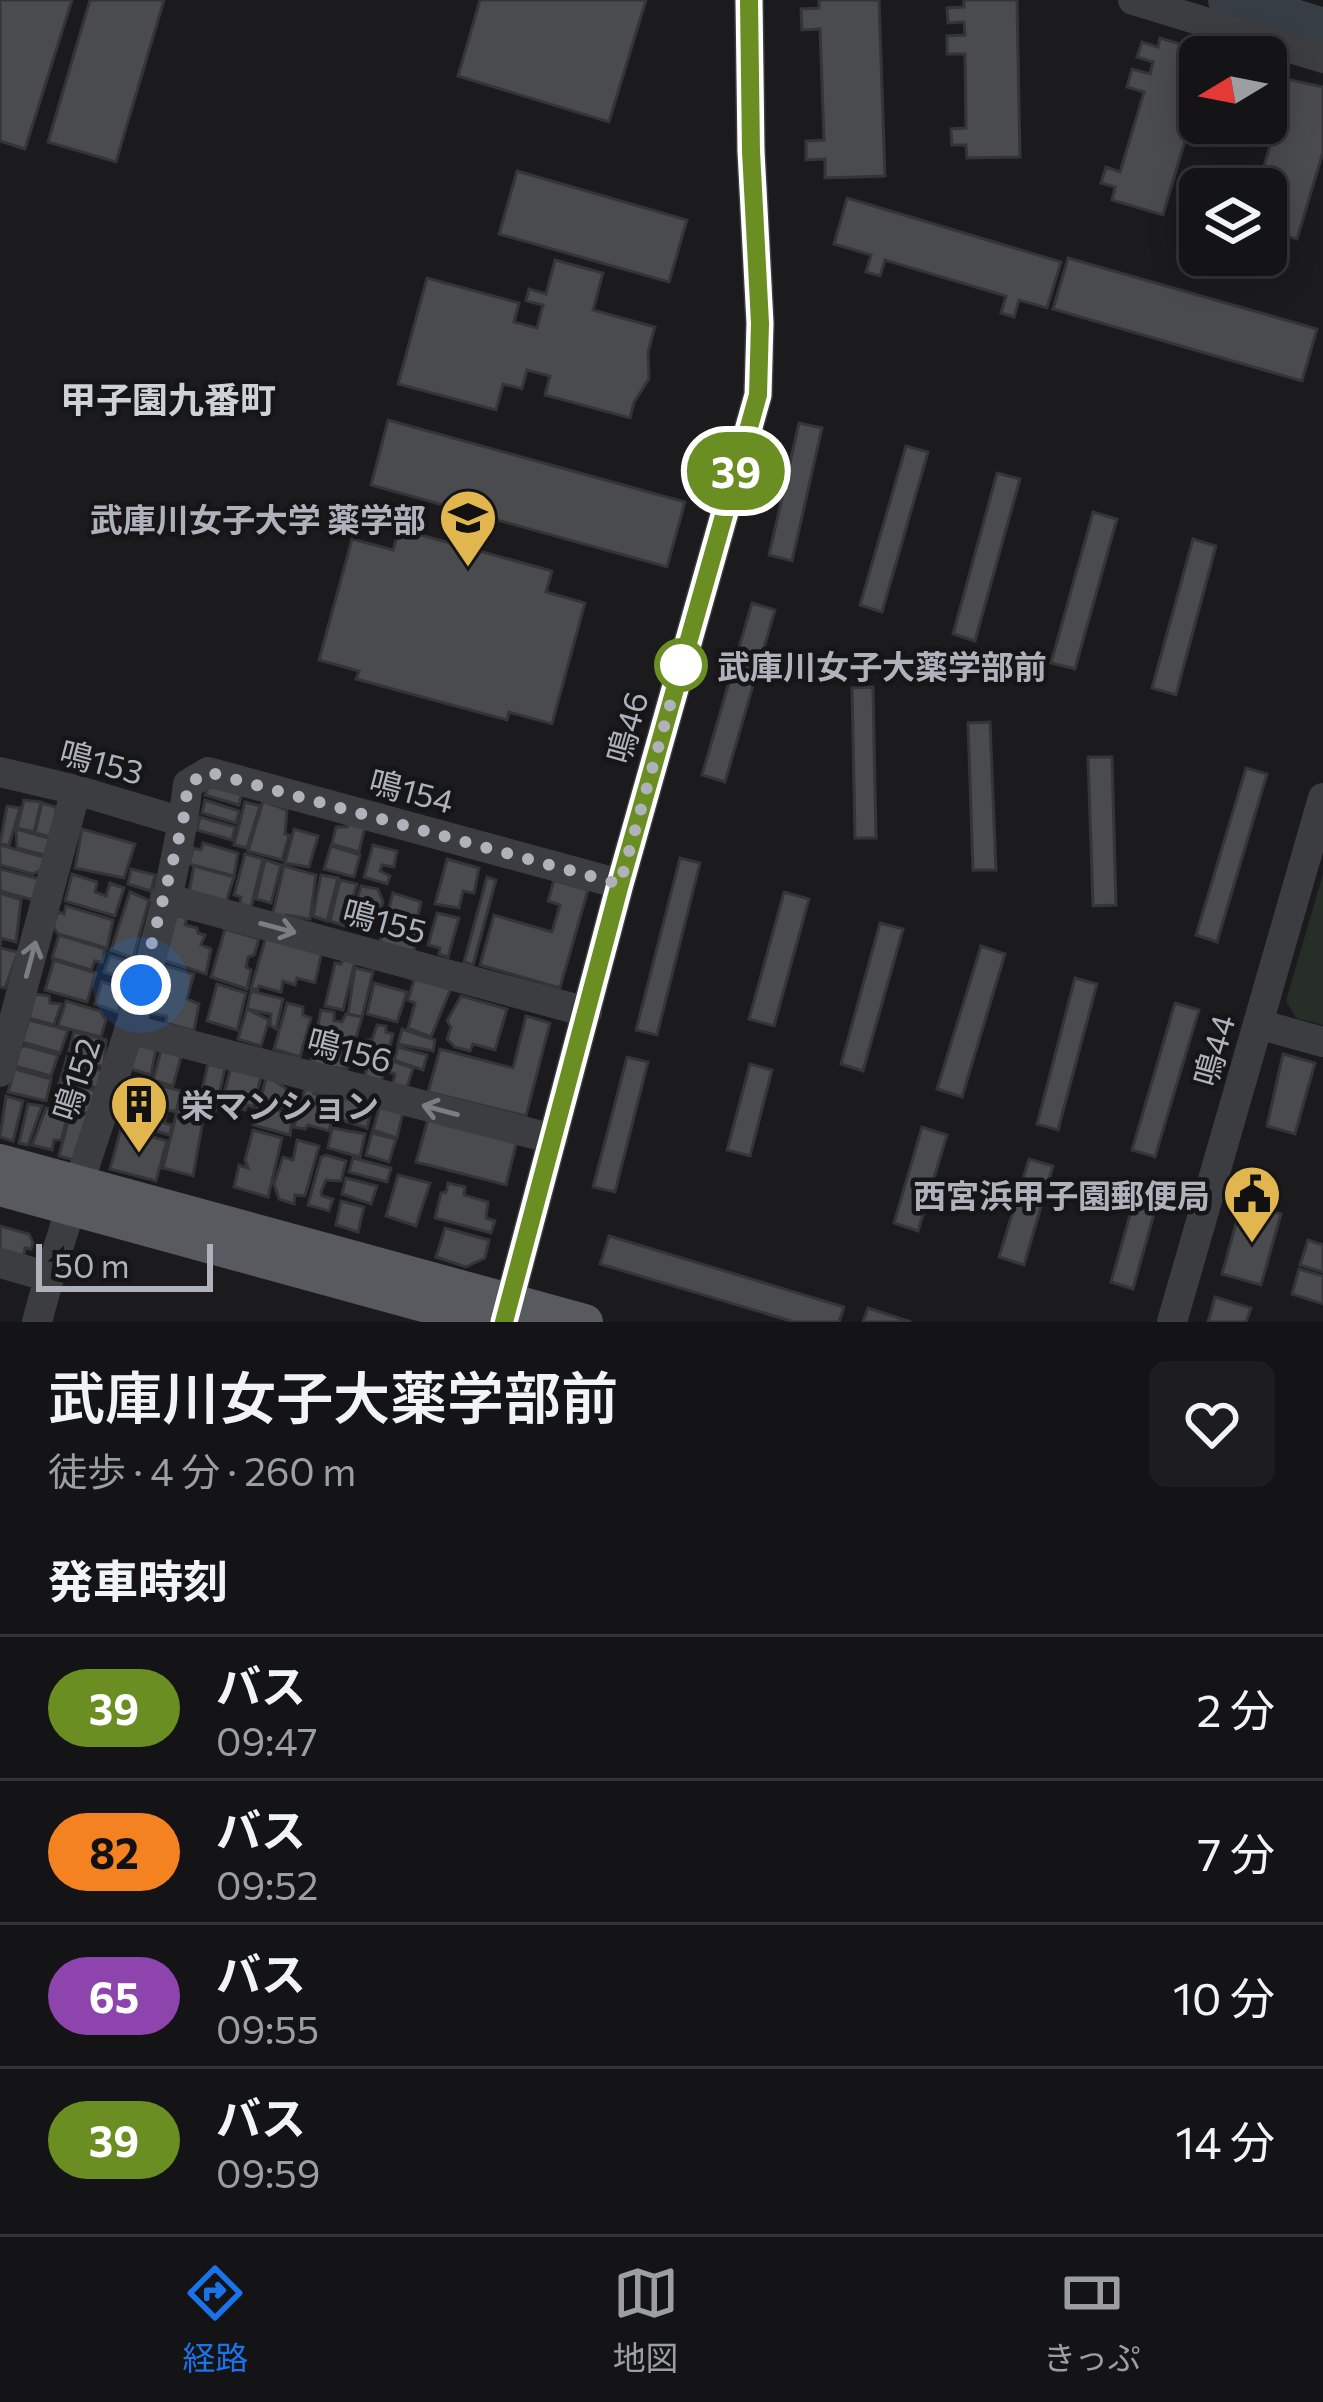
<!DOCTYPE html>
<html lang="ja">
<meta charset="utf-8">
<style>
body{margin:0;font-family:Commissioner,"Noto Sans JP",sans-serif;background:#1d1d1f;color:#f1f3f6;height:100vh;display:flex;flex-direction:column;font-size:45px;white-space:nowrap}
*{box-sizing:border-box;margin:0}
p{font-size:39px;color:#9d9ea1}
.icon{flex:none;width:66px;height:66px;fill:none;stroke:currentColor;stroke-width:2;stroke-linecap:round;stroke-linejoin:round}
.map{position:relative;height:1322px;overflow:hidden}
.sheet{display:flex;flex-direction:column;background:#141416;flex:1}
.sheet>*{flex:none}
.badge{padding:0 24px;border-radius:39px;font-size:42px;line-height:78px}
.needle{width:78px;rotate:260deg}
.fabs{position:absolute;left:1179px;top:36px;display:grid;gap:24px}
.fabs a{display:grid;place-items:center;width:108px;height:108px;border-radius:18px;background:#141416;box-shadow:0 6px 30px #0003,0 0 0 3px #333335;font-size:60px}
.scale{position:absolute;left:36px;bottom:30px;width:177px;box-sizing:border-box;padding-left:12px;border:6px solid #afb2bb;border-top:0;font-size:33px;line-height:42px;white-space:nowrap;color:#afb2bb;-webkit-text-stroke:9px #161618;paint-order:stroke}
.you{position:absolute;width:60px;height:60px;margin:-30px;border:9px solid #fff;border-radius:50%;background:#1a73e8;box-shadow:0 0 0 18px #1a73e833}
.map>.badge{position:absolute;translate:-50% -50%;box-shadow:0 0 0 6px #fff}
h2{padding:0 48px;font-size:45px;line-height:108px}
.round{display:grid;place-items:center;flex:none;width:126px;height:126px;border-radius:18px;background:#1d1d1f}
.headline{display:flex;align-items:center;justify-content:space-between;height:204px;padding:0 48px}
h1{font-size:57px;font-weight:600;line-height:90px}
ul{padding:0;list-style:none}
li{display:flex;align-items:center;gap:36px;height:144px;padding:0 48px;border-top:3px solid #333335}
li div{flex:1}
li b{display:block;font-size:45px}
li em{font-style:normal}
li .badge{min-width:132px;font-weight:700;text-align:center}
.tab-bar{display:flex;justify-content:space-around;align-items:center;height:168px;border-top:3px solid #333335;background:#141416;font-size:33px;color:#9d9ea1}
.tab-bar a{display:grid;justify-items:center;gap:6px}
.tab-bar .current{color:#1a73e8}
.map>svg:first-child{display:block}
.green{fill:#272e28}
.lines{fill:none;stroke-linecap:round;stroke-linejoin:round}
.river{stroke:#363d45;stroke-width:42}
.building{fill:#4a4b4f;stroke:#353538;stroke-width:3}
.minor{stroke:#3c3d41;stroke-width:30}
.major{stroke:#585a60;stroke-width:36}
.oneway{stroke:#7b7d84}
.line-casing{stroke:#fff;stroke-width:27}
.line{stroke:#6b8e23;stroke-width:18}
.walk{stroke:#afb2bb;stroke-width:12;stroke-dasharray:0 21.6}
.stop-dot{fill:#fff;stroke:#6b8e23;stroke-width:6}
.labels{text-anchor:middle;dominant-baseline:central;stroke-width:9;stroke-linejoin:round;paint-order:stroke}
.poi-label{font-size:33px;font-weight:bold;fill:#afb2bb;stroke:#161618;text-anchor:end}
.stop-label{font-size:33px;font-weight:bold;fill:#afb2bb;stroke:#161618;text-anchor:start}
.street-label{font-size:33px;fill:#afb2bb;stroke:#161618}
.neighbourhood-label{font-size:36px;font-weight:bold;fill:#cfd1d7;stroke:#161618}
</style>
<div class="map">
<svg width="1323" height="1322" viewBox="0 0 1323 1322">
<rect width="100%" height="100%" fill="#1b1b1d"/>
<!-- green -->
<path class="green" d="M 1323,874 L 1323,1025 L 1296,1018 L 1286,1001 Z"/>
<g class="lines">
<!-- river -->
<path class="river" d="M 1229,0 L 1323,29"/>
</g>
<!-- building -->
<path class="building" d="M 0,0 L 72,0 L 25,149 L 0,141 Z
M 90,0 L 164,0 L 116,162 L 48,142 Z
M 480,0 L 646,0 L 609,122 L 458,76 Z
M 819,0 L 879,0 L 885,176 L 825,178 L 825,159 L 806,160 L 806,141 L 824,140 L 820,29 L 802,30 L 801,9 L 819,8 Z
M 964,0 L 1017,0 L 1020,157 L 967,158 L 966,145 L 952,145 L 951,129 L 966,128 L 965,54 L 947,54 L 947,36 L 965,35 L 964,22 L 948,23 L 947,8 L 964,7 Z
M 1160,38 L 1211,53 L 1210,57 L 1200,57 L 1200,90 L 1163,215 L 1112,200 L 1115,187 L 1101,183 L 1106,167 L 1120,172 L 1144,92 L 1127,87 L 1132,69 L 1150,74 L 1153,62 L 1137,57 L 1142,42 L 1158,47 Z
M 1273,76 L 1323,87 L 1323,152 L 1297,239 L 1266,230 L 1266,189 L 1257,189 L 1276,126 L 1266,123 L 1266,104 L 1281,108 L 1285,96 L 1269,91 Z
M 517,171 L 687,220 L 669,282 L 499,234 Z
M 847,198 L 1061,262 L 1047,308 L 1019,300 L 1014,317 L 1001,313 L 1006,296 L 885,260 L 880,276 L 866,272 L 871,255 L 834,244 Z
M 1068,258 L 1317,329 L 1302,381 L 1053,309 Z
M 555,260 L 603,273 L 593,310 L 655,327 L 648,352 L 649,379 L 634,402 L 630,418 L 545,395 L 550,376 L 527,370 L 522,389 L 503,384 L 496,410 L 398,384 L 427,278 L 519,303 L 514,322 L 537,328 L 543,305 L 526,301 L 529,289 L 546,294 Z
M 388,420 L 685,502 L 667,567 L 371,485 Z
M 799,423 L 822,428 L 792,561 L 769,555 Z
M 906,446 L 928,452 L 882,612 L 860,605 Z
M 997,473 L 1020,479 L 975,641 L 953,634 Z
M 1093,512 L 1117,519 L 1075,669 L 1051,663 Z
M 399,529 L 552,571 L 546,592 L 585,603 L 552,724 L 509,712 L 507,720 L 356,679 L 359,671 L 319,660 L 352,539 L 393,550 Z
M 1193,539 L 1216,546 L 1176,695 L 1152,688 Z
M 752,603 L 775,610 L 725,782 L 702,775 Z
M 873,687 L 876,838 L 855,838 L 852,688 Z
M 990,722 L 996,870 L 973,870 L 968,723 Z
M 1088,757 L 1112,757 L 1116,905 L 1093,906 Z
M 1246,768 L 1267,774 L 1217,942 L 1196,935 Z
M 214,786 L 242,793 L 239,805 L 205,795 L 207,789 Z
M 24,800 L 41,802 L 34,832 L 17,828 Z
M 205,800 L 239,811 L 236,823 L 202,813 Z
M 263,801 L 287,810 L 285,834 L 289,835 L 282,860 L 248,851 Z
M 245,802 L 260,806 L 247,848 L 234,845 Z
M 42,803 L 56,807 L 54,838 L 35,833 Z
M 7,806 L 20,808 L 9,845 L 0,844 Z
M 200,817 L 235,827 L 232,840 L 197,830 Z
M 350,823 L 365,827 L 359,852 L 332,844 L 336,827 L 347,827 Z
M 16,829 L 52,839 L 48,856 L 17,848 Z
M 82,829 L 135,844 L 124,878 L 75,868 Z
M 294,829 L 318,836 L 309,867 L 285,863 Z
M 203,843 L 238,853 L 234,876 L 189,864 L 193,848 L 201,850 Z
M 0,845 L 44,857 L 41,870 L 33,874 L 0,865 Z
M 373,845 L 397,851 L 394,867 L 382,865 L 380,871 L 390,876 L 387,884 L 364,877 Z
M 331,846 L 360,855 L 354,877 L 324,869 Z
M 245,854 L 263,859 L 251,907 L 240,904 L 241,897 L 234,895 Z
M 680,858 L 700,863 L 657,1035 L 636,1030 Z
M 447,859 L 479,868 L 474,893 L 463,891 L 459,908 L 435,904 Z
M 265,860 L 281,865 L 271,903 L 256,899 Z
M 194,866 L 234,877 L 226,902 L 189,892 Z
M 284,866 L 316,875 L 310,919 L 286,915 L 282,920 L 272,917 Z
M 0,869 L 40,879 L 33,900 L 0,891 Z
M 131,869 L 155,875 L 151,891 L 128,884 Z
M 72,874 L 97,882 L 95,892 L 106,896 L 110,883 L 124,888 L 115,916 L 65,901 Z
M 321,875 L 338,878 L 327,921 L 313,916 Z
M 487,877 L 496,880 L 473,965 L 464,962 Z
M 340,880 L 357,884 L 345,926 L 330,921 Z
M 554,880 L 588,890 L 560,988 L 480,965 L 494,915 L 552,932 L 560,905 L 548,901 Z
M 361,886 L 378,889 L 383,902 L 376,922 L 369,920 L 365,931 L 349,927 Z
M 130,892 L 149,900 L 133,958 L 111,950 Z
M 784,892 L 809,899 L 774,1026 L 749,1019 Z
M 0,893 L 21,900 L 16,942 L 1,938 L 0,948 L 18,952 L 5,988 L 0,987 Z
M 393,893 L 421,902 L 416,924 L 420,927 L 413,954 L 380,942 Z
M 66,906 L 113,920 L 107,948 L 58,934 L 53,926 L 58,912 L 64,914 Z
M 437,913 L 459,918 L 448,957 L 439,954 L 440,948 L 428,945 Z
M 173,916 L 187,917 L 185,925 L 197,928 L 198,933 L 205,935 L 201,945 L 211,949 L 206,974 L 163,960 Z
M 880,923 L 903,929 L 863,1071 L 841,1064 Z
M 225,929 L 259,939 L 254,955 L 248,957 L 246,967 L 251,970 L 247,989 L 211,977 Z
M 59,935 L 105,949 L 102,962 L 95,961 L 91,970 L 52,958 Z
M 266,937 L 322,951 L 315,983 L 297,978 L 295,985 L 283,981 L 281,992 L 259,986 L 258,990 L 251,988 Z
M 981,946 L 1005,954 L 962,1097 L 937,1089 Z
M 110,956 L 132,962 L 127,979 L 104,972 Z
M 344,958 L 355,961 L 343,1010 L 325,1006 L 335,963 L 341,964 Z
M 54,960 L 96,973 L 87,1002 L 45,990 Z
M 161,965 L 194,974 L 187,999 L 199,1004 L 194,1031 L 166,1023 L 167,1016 L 144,1012 Z
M 355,968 L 373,972 L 362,1017 L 348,1014 Z
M 415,977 L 451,988 L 431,1037 L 408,1028 L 415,1003 L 408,1000 Z
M 1075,978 L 1097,984 L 1058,1130 L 1037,1124 Z
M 102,982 L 124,989 L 118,1012 L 95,1004 Z
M 374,983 L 407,992 L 397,1022 L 367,1014 Z
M 217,984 L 246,993 L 237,1030 L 207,1021 Z
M 251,991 L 283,999 L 276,1029 L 270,1025 L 271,1014 L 247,1009 Z
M 35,994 L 49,996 L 50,1003 L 61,1004 L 54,1025 L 29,1018 Z
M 461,996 L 507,1009 L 495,1050 L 473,1044 L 470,1051 L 455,1047 L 447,1039 L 451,1027 L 447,1021 Z
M 66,1001 L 100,1011 L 106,1020 L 101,1037 L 58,1026 Z
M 287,1003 L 303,1007 L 303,1015 L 311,1018 L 300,1057 L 274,1049 Z
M 1175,1003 L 1199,1010 L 1155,1157 L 1132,1150 Z
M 247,1009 L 269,1020 L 261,1046 L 238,1039 Z
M 321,1010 L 334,1012 L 334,1021 L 342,1022 L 346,1014 L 362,1017 L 347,1069 L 310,1065 Z
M 526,1016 L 550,1023 L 526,1116 L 428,1092 L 440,1049 L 513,1068 Z
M 29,1020 L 68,1030 L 60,1053 L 22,1042 Z
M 377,1025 L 386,1026 L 386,1032 L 393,1034 L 381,1083 L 365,1075 L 368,1064 L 361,1060 L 365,1040 L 372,1040 Z
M 402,1029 L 435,1040 L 433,1051 L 398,1044 Z
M 74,1032 L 106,1040 L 104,1067 L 76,1059 L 77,1052 L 69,1051 Z
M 137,1042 L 157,1044 L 151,1075 L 131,1069 Z
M 26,1046 L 58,1055 L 51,1076 L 15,1066 L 20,1047 Z
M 162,1047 L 182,1053 L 173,1086 L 153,1080 Z
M 398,1047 L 427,1055 L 423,1070 L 394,1060 Z
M 1283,1054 L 1315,1063 L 1295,1134 L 1267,1126 Z
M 67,1057 L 102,1071 L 97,1088 L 61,1078 Z
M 627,1057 L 648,1062 L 615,1192 L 593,1187 Z
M 392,1061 L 413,1068 L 406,1091 L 392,1087 L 395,1074 L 389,1072 Z
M 208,1064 L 225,1068 L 215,1113 L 198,1108 Z
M 750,1064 L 772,1070 L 750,1156 L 727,1150 Z
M 231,1067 L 261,1077 L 253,1107 L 247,1105 L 245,1110 L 221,1104 Z
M 15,1069 L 51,1079 L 46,1101 L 8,1092 Z
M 267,1075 L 292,1093 L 287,1109 L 260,1101 Z
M 137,1079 L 181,1091 L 176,1112 L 135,1102 Z
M 60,1080 L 97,1091 L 90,1114 L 54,1104 Z
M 305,1088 L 313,1089 L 314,1094 L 337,1097 L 329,1131 L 308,1125 L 305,1129 L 294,1127 Z
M 343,1095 L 373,1103 L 367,1128 L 336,1118 Z
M 6,1096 L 23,1101 L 13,1141 L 0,1137 Z
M 125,1100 L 167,1111 L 164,1123 L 172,1125 L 170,1135 L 131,1124 L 133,1116 L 122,1113 Z
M 28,1104 L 42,1106 L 28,1145 L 19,1143 Z
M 266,1105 L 292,1117 L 290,1135 L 253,1125 L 257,1107 Z
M 380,1105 L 403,1111 L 397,1138 L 373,1130 Z
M 178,1107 L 204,1115 L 193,1176 L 163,1168 Z
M 46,1108 L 68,1115 L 61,1140 L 54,1140 L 52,1150 L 32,1145 Z
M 71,1110 L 90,1115 L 78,1161 L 59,1156 Z
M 428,1119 L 517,1141 L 506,1185 L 416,1162 Z
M 922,1127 L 947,1135 L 918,1231 L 894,1223 Z
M 121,1128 L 167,1141 L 156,1181 L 110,1169 Z
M 332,1128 L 365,1134 L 360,1157 L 328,1148 Z
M 253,1130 L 282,1138 L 268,1197 L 234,1187 L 239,1165 L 248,1168 L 245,1160 Z
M 372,1133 L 396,1139 L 389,1162 L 366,1155 Z
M 297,1140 L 319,1146 L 305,1196 L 295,1195 L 294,1204 L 279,1199 L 274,1184 L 283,1157 L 293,1160 Z
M 326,1155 L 346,1161 L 341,1181 L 326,1180 L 321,1192 L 322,1196 L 333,1199 L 329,1211 L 308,1205 L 321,1157 Z
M 353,1158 L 391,1168 L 387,1182 L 349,1172 Z
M 1029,1159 L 1053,1166 L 1024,1265 L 999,1257 Z
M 398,1175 L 430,1183 L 416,1226 L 386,1216 Z
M 346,1178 L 377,1186 L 371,1204 L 342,1194 Z
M 448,1183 L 465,1187 L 464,1195 L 488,1202 L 486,1218 L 495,1221 L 491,1233 L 435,1218 L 441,1193 L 446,1192 Z
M 1137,1190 L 1159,1196 L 1133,1289 L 1111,1282 Z
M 341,1201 L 364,1207 L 358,1232 L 336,1225 Z
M 1242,1202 L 1281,1214 L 1261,1285 L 1222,1274 Z
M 0,1226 L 29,1234 L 33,1243 L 31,1249 L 25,1248 L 23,1261 L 0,1254 Z
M 445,1228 L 489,1240 L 485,1258 L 466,1267 L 436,1257 Z
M 609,1236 L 844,1307 L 839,1322 L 794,1322 L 600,1264 Z
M 1308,1240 L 1323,1245 L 1323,1272 L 1300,1265 Z
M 1299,1269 L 1323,1276 L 1323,1304 L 1292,1294 Z
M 1215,1297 L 1251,1308 L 1246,1322 L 1208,1322 Z
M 868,1308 L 911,1322 L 863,1322 Z"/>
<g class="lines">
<!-- minor -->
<path class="minor" d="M 1133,0 L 1323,58
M 0,772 L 76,790 L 183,822
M 165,898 L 587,1012
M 1258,1024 L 1323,1042
M 129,1029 L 553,1139
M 0,1072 L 76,790
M 0,1263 L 49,1277
M 37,1322 C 83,1146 166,965 188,784 L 208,772 L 620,884
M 504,1322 L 620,884 L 758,395 L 760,323 L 751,151 L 749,0
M 1172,1322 L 1323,798"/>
<!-- major -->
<path class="major" d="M 0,1162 L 585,1322
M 0,1188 L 489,1322"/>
</g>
<!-- one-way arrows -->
<defs><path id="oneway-shaft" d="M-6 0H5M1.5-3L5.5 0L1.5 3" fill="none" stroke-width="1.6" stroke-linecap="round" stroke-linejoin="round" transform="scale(3)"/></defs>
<g class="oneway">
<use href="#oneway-shaft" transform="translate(278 928) rotate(15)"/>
<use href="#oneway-shaft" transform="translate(31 959) rotate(-75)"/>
<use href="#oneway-shaft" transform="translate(440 1110) rotate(-165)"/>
</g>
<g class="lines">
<defs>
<path id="line" d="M 504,1322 L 620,884 L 758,395 L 760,323 L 751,151 L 749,0"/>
</defs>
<!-- line casing -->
<use href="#line" class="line-casing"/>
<!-- line -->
<use href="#line" class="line"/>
<!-- walk -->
<path class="walk" d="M 141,985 L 183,822 L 188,784 L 208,772 L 620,884 L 686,648 L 681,665"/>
</g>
<!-- icons -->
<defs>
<symbol id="university-pin" viewBox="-11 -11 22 30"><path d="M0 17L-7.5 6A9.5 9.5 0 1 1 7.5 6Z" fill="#e2b64e" stroke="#161618"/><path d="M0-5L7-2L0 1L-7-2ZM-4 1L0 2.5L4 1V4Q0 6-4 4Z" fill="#111"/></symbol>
<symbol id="building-pin" viewBox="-11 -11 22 30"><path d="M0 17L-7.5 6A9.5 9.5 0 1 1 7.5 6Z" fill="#e2b64e" stroke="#161618"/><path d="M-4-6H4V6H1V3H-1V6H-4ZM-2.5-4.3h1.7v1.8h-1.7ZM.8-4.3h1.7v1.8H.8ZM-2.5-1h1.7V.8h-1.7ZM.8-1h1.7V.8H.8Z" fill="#111"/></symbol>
<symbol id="civic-pin" viewBox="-11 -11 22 30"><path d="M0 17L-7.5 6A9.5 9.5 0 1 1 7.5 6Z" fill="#e2b64e" stroke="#161618"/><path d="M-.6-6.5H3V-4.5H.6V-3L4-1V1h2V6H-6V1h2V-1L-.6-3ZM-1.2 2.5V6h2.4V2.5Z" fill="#111"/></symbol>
</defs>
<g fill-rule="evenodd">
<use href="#university-pin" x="435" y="485" width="66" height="90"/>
<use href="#building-pin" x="106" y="1071" width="66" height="90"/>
<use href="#civic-pin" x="1219" y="1161" width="66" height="90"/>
</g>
<!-- markers -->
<circle class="stop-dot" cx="681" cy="665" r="24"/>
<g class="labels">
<!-- poi labels -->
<g class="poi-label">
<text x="426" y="518">武庫川女子大学 薬学部</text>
<text x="181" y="1104" text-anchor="start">栄マンション</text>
<text x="1210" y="1194">西宮浜甲子園郵便局</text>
</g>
<!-- stop labels -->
<g class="stop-label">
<text x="717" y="665">武庫川女子大薬学部前</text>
</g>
<!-- street labels -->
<g class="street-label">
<text transform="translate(626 727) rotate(-74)">鳴46</text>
<text transform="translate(102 761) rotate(15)">鳴153</text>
<text transform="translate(412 790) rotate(15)">鳴154</text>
<text transform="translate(385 920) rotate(15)">鳴155</text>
<text transform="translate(350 1049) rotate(15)">鳴156</text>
<text transform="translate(1213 1050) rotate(-74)">鳴44</text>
<text transform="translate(75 1079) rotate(-72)">鳴152</text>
</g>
<!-- neighbourhood labels -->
<g class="neighbourhood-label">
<text x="168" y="398">甲子園九番町</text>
</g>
</g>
</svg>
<div class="fabs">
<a><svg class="needle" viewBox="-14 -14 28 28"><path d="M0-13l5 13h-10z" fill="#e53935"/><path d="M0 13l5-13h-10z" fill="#9d9ea1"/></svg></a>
<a><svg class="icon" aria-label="layers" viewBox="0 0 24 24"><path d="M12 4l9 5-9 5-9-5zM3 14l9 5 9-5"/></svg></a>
</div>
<div class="scale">50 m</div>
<div class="you" style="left:141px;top:985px"></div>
<b class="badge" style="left:736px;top:471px;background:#6b8e23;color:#fff">39</b>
</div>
<section class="sheet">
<div class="headline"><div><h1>武庫川女子大薬学部前</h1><p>徒歩 · 4 分 · 260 m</p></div><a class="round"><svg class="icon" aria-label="heart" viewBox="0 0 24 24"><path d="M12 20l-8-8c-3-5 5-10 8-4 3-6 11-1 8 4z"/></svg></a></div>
<h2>発車時刻</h2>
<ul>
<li><span class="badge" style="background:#6b8e23;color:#fff">39</span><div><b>バス</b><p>09:47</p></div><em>2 分</em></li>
<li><span class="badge" style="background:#f58220;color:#111">82</span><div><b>バス</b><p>09:52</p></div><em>7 分</em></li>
<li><span class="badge" style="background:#8e44ad;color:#fff">65</span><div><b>バス</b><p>09:55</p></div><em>10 分</em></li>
<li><span class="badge" style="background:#6b8e23;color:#fff">39</span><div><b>バス</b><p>09:59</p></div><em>14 分</em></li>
</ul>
</section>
<nav class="tab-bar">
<a class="current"><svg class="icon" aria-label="directions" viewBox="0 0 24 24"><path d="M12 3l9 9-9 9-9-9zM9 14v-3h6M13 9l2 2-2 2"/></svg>経路</a>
<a><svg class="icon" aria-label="map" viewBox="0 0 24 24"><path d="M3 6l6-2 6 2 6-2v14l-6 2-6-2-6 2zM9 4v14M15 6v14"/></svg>地図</a>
<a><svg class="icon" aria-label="tickets" viewBox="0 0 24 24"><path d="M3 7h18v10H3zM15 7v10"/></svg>きっぷ</a>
</nav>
